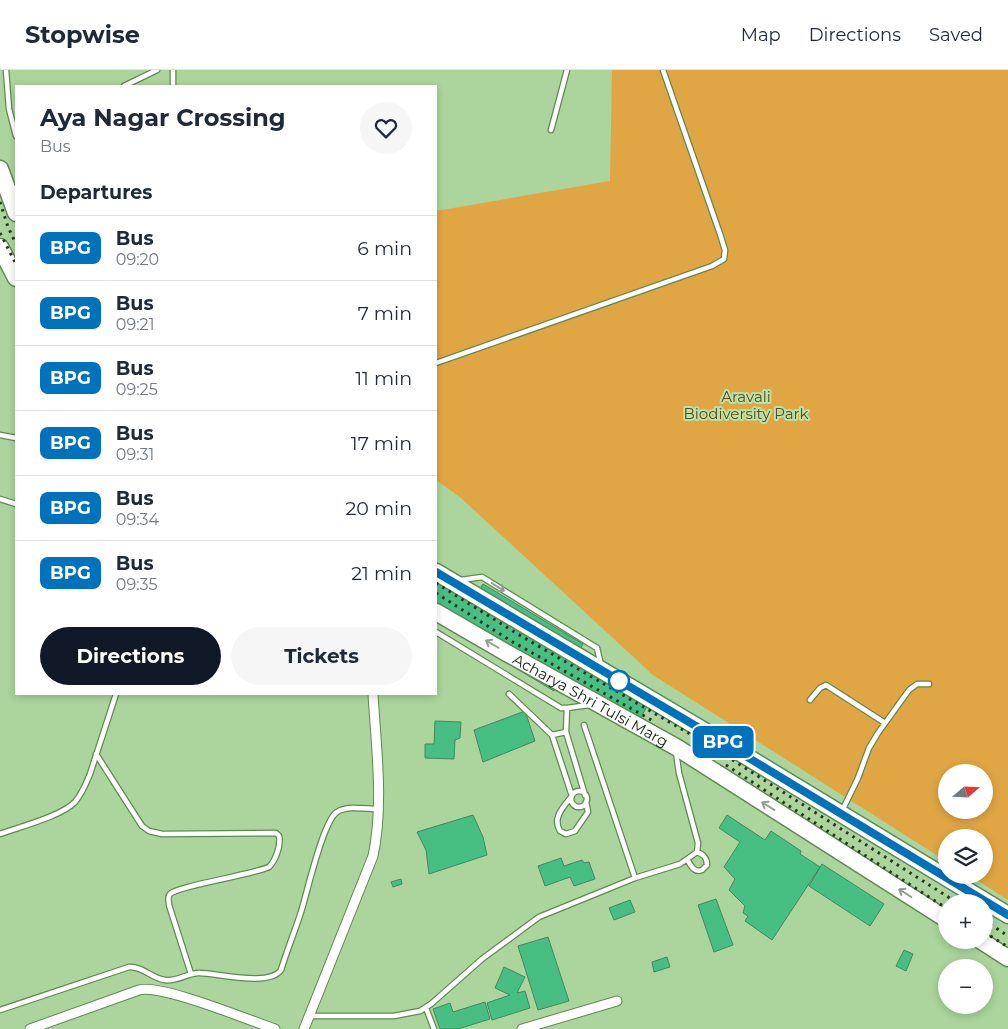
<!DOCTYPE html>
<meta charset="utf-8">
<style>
body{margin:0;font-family:Montserrat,sans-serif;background:#f6f6f7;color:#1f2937;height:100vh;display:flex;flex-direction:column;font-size:19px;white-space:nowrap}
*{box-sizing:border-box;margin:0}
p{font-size:16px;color:#747a83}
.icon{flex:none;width:28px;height:28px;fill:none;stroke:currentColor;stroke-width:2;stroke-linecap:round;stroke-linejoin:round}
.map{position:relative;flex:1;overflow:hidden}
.panel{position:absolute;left:15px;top:15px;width:422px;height:610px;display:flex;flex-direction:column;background:#fff;border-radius:0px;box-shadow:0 2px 8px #0003}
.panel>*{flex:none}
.badge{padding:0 10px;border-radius:8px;font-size:18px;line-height:32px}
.needle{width:32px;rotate:71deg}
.fabs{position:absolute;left:938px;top:694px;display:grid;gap:10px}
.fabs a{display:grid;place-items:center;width:55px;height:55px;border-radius:50%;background:#fff;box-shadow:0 2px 8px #0003;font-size:25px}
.map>.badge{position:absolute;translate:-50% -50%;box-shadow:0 0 0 2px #fff}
h2{padding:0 25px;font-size:19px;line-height:45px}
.round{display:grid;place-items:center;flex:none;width:52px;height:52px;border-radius:26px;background:#f6f6f7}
.overview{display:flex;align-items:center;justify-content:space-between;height:85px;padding:0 25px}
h1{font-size:24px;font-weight:700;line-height:38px}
.action{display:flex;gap:10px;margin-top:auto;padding:10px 25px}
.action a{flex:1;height:58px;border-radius:30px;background:#111827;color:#fff;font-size:20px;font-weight:700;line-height:58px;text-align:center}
.action a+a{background:#f6f6f7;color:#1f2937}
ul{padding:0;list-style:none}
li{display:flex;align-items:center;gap:15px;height:65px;padding:0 25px;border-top:1px solid #e0e1e3}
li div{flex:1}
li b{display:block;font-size:19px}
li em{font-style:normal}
li .badge{min-width:55px;font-weight:700;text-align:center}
header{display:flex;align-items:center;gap:30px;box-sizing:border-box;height:70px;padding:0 25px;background:#fff;border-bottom:1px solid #e0e1e3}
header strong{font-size:24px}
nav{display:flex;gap:28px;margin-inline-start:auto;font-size:18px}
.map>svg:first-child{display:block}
.green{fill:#e0a643;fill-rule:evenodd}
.building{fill:#47bf82;stroke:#448762}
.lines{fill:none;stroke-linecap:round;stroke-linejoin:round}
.lane-casing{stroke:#618853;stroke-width:7}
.street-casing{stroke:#618853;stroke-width:11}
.highway-casing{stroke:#618853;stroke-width:19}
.lane{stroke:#fff;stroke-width:4.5}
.street{stroke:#fff;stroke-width:9}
.highway{stroke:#fff;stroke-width:16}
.rail{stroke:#25371e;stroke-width:3;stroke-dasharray:2.5 5;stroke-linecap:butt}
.oneway{stroke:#959c93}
.line-casing{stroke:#fff;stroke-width:11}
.line{stroke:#0072bc;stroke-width:8}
.stop-dot{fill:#fff;stroke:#0072bc;stroke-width:2.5}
.labels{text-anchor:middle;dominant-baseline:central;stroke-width:4;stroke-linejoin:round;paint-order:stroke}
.park-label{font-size:15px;fill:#61481d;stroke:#b7e2a9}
.street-label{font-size:15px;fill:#14240e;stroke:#b7e2a9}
</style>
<header>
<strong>Stopwise</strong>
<nav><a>Map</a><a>Directions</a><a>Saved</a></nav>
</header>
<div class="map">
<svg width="1008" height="959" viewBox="0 0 1008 959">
<rect width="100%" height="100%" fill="#abd59c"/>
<!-- green -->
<path class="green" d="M 612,0 L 1008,0 L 1008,830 L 969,805 L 984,805 L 984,768 L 946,768 L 946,791 L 653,605 L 461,428 L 436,410 L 436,141 L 610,111 ZM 946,702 L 984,702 L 984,740 L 946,740 Z"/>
<!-- building -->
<path class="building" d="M 436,501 L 476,525 L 483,514 L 583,574 L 578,583 L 652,628 L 638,652 L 563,607 L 554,621 L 456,562 L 436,534 Z
M 525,641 L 535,671 L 483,692 L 474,660 Z
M 435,651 L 461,652 L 460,668 L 455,670 L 454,689 L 425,688 L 425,674 L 434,674 Z
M 473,745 L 483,767 L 487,785 L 429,804 L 426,780 L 417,762 Z
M 727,745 L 765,770 L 771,761 L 801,781 L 800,784 L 820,797 L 772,870 L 745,851 L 748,846 L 743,843 L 745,836 L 729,820 L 735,809 L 724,797 L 740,772 L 719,758 Z
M 561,788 L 564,796 L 582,790 L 584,793 L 589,792 L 595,809 L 574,816 L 570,807 L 545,816 L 538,796 Z
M 822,794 L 884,834 L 870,856 L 809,816 Z
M 401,809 L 402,814 L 393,817 L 391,812 Z
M 716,829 L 733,875 L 714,882 L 698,835 Z
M 630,830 L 635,842 L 614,850 L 609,838 Z
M 548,867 L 569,931 L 538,940 L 518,876 Z
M 904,880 L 913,884 L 906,901 L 896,896 Z
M 667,887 L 670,897 L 654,902 L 652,892 Z
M 504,897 L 525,907 L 517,923 L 525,921 L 530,938 L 492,950 L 487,933 L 510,925 L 495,918 Z
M 485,932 L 490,949 L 458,959 L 440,959 L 433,939 L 450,933 L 453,942 Z"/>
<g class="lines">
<defs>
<path id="lane" d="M 6,0 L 9,39 L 16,66
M 124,16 L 157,0
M 173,16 L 173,0
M 551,60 L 567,0
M 436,293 L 712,196 L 724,189 L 725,180 L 720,164 L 663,0
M 0,365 L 16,368
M 0,429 L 16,434
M 461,510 L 482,507 L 597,578 L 601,595
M 436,562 L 561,638 L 567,638 L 589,635
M 509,624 L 552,665 L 566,662
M 810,630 L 820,618 L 826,615 L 885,653
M 567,638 L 566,662 L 585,725
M 584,655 L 635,808
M 552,665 L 572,726 C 563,737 552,748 560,761 L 566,764 L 575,761 L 588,742 L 586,732
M 96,684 L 142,756 L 149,761 L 162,764 L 276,763 L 279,766 C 281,775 276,790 269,797 C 252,805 177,816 170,824 C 167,827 169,831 169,835 L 191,904
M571 729a8 8 0 1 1 16 0a8 8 0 1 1-16 0Z
M 842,741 L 858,708 L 869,678 L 878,663 L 909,620 L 917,614 L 929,614
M 0,764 C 19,757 62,746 75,732 C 82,724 86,714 90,704 L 116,624
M 687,789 C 691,796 694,803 702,800 L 707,795 C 707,787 703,784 697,782
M 426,938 L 434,959
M 0,940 L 129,897 C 143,896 152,909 165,910 C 177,912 187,903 199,903 C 218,903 269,917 281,900 C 287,880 295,861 301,842 C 307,823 323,751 337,742 C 347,735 366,739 378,739
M 310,946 L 394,946 L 420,941 L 431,934 L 482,889 L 539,847 L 635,808 L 680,794 L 697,782 L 698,773 L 679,703 L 676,682"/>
<path id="street" d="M 30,959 L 139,920 C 162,914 248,950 275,959
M 304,959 L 373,786 C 384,735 376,676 373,624
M 522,959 L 617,931"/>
<g id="highway">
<path d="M 0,99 L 16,143"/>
<path d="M 0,177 L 16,208"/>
<path d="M 436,502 L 711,665 L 1008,845"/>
<path id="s1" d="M 436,542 L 505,582 L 676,677 L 946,849"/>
<path d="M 980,870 L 1008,888"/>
</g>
</defs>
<!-- lane casing -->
<use href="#lane" class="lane-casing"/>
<!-- street casing -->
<use href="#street" class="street-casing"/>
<!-- highway casing -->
<use href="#highway" class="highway-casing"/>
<!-- lane -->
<use href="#lane" class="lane"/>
<!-- street -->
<use href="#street" class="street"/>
<!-- highway -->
<use href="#highway" class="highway"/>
<!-- rail -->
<path class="rail" d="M 0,132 L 8,157 L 16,174
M 0,163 L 16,194
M 436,513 L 516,563 L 709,675 L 956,832
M 436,523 L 511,571 L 655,652
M 726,695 L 946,838
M 984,850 L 1008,866
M 984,862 L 1008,877"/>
</g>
<!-- one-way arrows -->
<defs><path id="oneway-shaft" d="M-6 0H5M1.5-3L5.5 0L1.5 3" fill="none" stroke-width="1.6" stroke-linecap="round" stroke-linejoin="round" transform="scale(1.25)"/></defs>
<g class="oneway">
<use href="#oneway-shaft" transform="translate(498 517) rotate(32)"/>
<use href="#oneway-shaft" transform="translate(492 574) rotate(-150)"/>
<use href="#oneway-shaft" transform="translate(768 736) rotate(-148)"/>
<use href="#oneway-shaft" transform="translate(905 823) rotate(-148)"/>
</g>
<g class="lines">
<defs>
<path id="line" d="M 436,502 L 711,665 L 1008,845"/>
</defs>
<!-- line casing -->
<use href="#line" class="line-casing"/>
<!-- line -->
<use href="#line" class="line"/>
</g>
<!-- markers -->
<circle class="stop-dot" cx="619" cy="611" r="10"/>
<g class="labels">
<!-- park labels -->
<g class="park-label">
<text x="746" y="326">Aravali<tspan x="746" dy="17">Biodiversity Park</tspan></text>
</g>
<!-- street labels -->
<g class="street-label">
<text stroke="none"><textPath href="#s1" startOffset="178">Acharya Shri Tulsi Marg</textPath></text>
</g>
</g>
</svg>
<div class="fabs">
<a><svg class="needle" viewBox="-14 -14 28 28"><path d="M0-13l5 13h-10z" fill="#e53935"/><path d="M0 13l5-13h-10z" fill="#747a83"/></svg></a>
<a><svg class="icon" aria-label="layers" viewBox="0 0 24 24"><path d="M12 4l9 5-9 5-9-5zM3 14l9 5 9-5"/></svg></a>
<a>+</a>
<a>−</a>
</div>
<b class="badge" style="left:723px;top:672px;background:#0072bc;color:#fff">BPG</b>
<section class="panel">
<div class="overview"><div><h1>Aya Nagar Crossing</h1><p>Bus</p></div><a class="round"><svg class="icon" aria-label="heart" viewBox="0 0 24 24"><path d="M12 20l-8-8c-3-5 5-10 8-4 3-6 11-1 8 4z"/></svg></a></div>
<h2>Departures</h2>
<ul>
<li><span class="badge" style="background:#0072bc;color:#fff">BPG</span><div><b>Bus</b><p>09:20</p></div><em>6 min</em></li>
<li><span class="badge" style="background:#0072bc;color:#fff">BPG</span><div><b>Bus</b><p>09:21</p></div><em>7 min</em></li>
<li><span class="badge" style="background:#0072bc;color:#fff">BPG</span><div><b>Bus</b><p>09:25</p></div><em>11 min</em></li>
<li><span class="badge" style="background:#0072bc;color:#fff">BPG</span><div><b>Bus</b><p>09:31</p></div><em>17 min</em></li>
<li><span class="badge" style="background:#0072bc;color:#fff">BPG</span><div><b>Bus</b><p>09:34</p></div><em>20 min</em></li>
<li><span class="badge" style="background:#0072bc;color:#fff">BPG</span><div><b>Bus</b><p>09:35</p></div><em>21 min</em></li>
</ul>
<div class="action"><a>Directions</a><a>Tickets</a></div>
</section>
</div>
